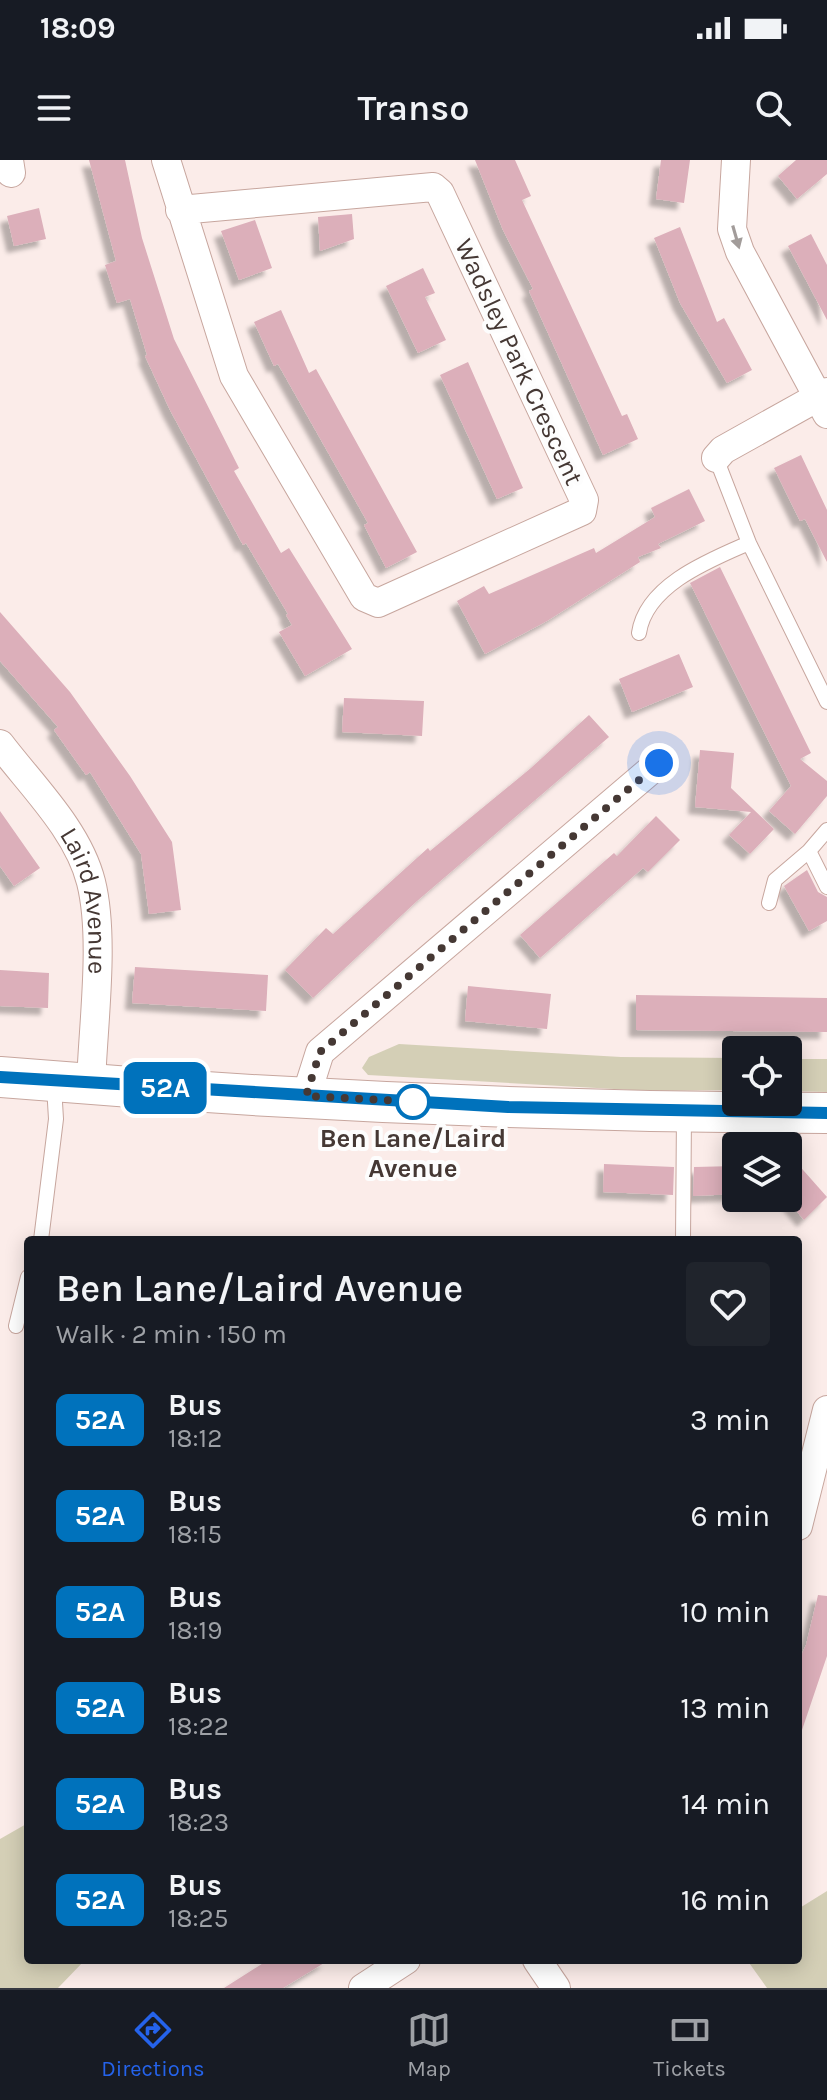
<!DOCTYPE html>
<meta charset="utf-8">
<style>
body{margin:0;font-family:Karla,sans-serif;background:#20242c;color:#f1f3f6;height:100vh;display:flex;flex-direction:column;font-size:30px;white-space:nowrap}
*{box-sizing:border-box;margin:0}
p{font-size:26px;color:#9ea1a6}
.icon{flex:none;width:44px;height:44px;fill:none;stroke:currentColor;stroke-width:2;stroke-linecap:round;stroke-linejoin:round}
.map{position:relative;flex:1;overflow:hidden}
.details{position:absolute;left:24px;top:1076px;width:778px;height:728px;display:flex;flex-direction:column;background:#171b24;border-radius:8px;box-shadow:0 4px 20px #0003}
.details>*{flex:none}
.badge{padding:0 16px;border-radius:12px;font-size:28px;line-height:52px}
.tools{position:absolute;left:722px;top:876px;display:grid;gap:16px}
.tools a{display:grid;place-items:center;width:80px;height:80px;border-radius:8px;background:#171b24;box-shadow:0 4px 20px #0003;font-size:40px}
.you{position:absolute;width:40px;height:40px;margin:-20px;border:6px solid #fff;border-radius:50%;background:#1a73e8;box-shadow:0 0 0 12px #1a73e833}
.map>.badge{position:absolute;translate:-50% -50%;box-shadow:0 0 0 4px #fff}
.round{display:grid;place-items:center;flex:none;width:84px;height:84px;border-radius:8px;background:#20242c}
.summary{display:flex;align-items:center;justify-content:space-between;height:136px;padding:0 32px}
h1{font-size:38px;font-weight:600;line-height:60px}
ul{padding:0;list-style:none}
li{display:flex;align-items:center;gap:24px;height:96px;padding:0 32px}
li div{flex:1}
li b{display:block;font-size:30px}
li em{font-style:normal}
li .badge{min-width:88px;font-weight:700;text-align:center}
.status{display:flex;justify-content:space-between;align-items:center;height:56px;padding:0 40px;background:#171b24;direction:ltr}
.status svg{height:22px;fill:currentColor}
header{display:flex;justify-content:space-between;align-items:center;height:104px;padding:0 32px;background:#171b24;font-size:36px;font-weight:600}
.tab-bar{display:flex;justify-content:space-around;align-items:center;height:112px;border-top:2px solid #363941;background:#171b24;font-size:22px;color:#9ea1a6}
.tab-bar a{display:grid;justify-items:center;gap:4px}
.tab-bar .selected{color:#2563eb}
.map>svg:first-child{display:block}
.green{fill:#d4cfb6}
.building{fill:#dcafba;filter:url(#shadow)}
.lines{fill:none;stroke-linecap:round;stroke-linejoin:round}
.lane-casing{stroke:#c7a69e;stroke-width:16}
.street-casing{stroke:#c7a69e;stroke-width:30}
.secondary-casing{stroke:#c7a69e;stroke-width:42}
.lane{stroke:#fff;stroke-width:14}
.street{stroke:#fff;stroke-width:28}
.secondary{stroke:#fff;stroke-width:40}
.oneway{fill:#a29c9a}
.line-casing{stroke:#fff;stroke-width:18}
.line{stroke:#0072bc;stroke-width:12}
.walk{stroke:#453834;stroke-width:8;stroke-dasharray:0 14.4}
.stop-dot{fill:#fff;stroke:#0072bc;stroke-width:4}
.labels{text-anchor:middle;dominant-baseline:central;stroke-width:8;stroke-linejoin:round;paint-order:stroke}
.street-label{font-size:26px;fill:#453834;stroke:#fdfdfd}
.stop-label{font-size:26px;font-weight:bold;fill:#453834;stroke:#fdfdfd}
</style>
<div class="status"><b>18:09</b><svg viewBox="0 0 49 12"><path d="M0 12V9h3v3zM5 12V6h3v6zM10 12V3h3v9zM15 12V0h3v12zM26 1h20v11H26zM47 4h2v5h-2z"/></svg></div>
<header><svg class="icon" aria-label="menu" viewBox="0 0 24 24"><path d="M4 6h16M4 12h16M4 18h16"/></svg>Transo<svg class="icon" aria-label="search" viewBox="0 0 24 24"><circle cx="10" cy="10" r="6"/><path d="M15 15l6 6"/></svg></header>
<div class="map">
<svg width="827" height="1828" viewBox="0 0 827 1828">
<defs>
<filter id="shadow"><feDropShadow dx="-7" dy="7" stdDeviation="2" flood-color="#0004"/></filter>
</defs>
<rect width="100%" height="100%" fill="#fbece9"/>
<!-- green -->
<path class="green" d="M 399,884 L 621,897 L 736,898 L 736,930 L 650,931 L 368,915 L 362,908 L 369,897 Z
M 788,899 L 827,899 L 827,932 L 788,931 Z
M 28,1663 L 28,1800 L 85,1800 L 58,1828 L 0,1828 L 0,1679 Z
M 827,1731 L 827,1828 L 767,1828 L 747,1800 L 798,1800 L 798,1749 Z"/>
<!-- building -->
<path class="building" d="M 89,0 L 125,0 L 142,78 L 174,179 L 239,308 L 234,311 L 281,393 L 289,388 L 352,489 L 305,516 L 279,472 L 292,465 L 286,455 L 288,454 L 246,383 L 243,385 L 170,250 L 145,196 L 147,195 L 130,139 L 117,143 L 105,105 L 116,101 Z
M 475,0 L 515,0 L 531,36 L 522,40 L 622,256 L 627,254 L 638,279 L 603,295 L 529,131 L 533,129 L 503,70 Z
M 661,0 L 690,0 L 684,43 L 656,39 Z
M 796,0 L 827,0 L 827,14 L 797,39 L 778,16 Z
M 39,48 L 46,79 L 14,86 L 7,56 Z
M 352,54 L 354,79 L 320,91 L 318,57 Z
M 255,60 L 272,108 L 239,120 L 221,71 Z
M 680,67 L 717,162 L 724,158 L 752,210 L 727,223 L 680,143 L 654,78 Z
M 811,74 L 827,105 L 827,160 L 788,86 Z
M 423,108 L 435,133 L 425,137 L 446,180 L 418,193 L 386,126 Z
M 281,150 L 309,213 L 316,209 L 417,392 L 386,408 L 364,365 L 368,363 L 278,204 L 274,206 L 254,162 Z
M 468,202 L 523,328 L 497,339 L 440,215 Z
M 801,295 L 827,350 L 827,402 L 805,359 L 800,361 L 774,308 Z
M 689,329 L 705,361 L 658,384 L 661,388 L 638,397 L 640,402 L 547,461 L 485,494 L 457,441 L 484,426 L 489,434 L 594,388 L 596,393 L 655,357 L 651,348 Z
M 720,407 L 811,593 L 800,599 L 827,621 L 827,636 L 795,674 L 769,651 L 791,626 L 690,423 Z
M 0,452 L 70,532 L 130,616 L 172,682 L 181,750 L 149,754 L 141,694 L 90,612 L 86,615 L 54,570 L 58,567 L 0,501 Z
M 679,494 L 693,527 L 632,552 L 619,519 Z
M 344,538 L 424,541 L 422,576 L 342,572 Z
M 589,555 L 609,577 L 417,741 L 313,838 L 285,810 L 326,768 L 333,774 L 428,688 L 430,691 L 531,608 Z
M 700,590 L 734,593 L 731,628 L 774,669 L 750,694 L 729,675 L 751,652 L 695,647 Z
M 0,651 L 40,708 L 14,726 L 0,706 Z
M 656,656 L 680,680 L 648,712 L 643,708 L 540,798 L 520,775 L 614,693 L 617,696 Z
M 807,710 L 818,732 L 827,737 L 827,761 L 809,771 L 784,726 Z
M 135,807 L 268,815 L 266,851 L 132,843 Z
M 0,810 L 49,813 L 48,848 L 0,846 Z
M 468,826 L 551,834 L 547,869 L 465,861 Z
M 636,835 L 827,838 L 827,872 L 636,870 Z
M 788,993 L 827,1037 L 804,1060 L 788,1041 Z
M 604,1004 L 674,1007 L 673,1035 L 603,1032 Z
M 736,1006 L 736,1034 L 693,1036 L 694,1007 Z
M 818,1435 L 827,1436 L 827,1496 L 802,1570 L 798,1569 L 798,1502 L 806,1485 Z
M 268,1800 L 329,1800 L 283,1828 L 224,1828 Z"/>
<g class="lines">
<defs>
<path id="lane" d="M 716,298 L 749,383 L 827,542
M 639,473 C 646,425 710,400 749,383
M 827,670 L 809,691 L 827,727
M 769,743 L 775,720 L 809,691
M 41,1080 L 56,959 L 54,926
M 683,1080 L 684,953
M 16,1166 L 28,1117"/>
<g id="street">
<path d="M 9,0 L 11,13"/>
<path d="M 166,0 L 234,216 L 364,437 L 378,443 L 582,351 L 584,340 L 440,33 L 433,27 L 180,50"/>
<path d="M 736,0 L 732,69 L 740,92 L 827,254"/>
<path d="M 716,298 L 723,290 L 827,232"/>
<path id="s1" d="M 0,584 C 31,625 78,670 91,722 C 105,778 93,864 91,924"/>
<path d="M 306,936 L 320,892 L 659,603"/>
<path d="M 798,1366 L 827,1250"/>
<path d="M 537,1800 L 556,1828"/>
<path d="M 363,1828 L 406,1800"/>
</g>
<path id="secondary" d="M 0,917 C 275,940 551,952 827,953"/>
</defs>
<!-- lane casing -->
<use href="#lane" class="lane-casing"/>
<!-- street casing -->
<use href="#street" class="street-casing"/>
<!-- secondary casing -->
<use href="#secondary" class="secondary-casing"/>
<!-- lane -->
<use href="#lane" class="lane"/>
<!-- street -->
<use href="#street" class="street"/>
<!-- secondary -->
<use href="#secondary" class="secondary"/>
</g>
<!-- one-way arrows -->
<defs><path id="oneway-solid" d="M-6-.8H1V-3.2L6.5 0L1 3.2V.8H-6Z" transform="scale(2)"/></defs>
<use class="oneway" href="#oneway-solid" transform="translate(736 77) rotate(74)"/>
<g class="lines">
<defs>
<path id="line" d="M 0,917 L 508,947 L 827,953"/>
</defs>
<!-- line casing -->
<use href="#line" class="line-casing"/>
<!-- line -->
<use href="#line" class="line"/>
<!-- walk -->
<path class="walk" d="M 413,942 L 422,942 L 306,936 L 320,892 L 659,603"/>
</g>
<!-- markers -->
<circle class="stop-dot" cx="413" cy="942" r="16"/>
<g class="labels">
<!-- street labels -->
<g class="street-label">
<text transform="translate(519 202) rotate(65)">Wadsley Park Crescent</text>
<text stroke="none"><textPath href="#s1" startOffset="184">Laird Avenue</textPath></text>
</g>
<!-- stop labels -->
<g class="stop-label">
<text x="413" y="978">Ben Lane/Laird<tspan x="413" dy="30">Avenue</tspan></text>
</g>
</g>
</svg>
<div class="tools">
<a><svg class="icon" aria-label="locate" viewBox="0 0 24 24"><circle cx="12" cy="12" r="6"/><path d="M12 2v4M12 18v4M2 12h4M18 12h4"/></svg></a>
<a><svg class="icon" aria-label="layers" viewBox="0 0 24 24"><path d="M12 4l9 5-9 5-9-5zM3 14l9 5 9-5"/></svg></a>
</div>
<div class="you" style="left:659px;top:603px"></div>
<b class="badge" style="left:165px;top:928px;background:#0072bc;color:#fff">52A</b>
<section class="details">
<div class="summary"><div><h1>Ben Lane/Laird Avenue</h1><p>Walk · 2 min · 150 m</p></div><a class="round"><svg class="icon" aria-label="heart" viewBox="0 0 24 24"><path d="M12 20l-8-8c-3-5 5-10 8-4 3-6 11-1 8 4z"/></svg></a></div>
<ul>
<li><span class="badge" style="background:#0072bc;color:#fff">52A</span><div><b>Bus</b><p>18:12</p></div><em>3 min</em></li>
<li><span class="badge" style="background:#0072bc;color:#fff">52A</span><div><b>Bus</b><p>18:15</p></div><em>6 min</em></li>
<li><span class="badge" style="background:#0072bc;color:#fff">52A</span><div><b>Bus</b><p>18:19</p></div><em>10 min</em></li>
<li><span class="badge" style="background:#0072bc;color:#fff">52A</span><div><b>Bus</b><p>18:22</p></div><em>13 min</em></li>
<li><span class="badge" style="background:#0072bc;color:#fff">52A</span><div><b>Bus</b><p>18:23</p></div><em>14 min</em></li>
<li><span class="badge" style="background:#0072bc;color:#fff">52A</span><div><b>Bus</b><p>18:25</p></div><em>16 min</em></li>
</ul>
</section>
</div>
<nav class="tab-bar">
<a class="selected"><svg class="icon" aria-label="directions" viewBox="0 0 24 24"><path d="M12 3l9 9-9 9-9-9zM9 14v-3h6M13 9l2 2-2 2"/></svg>Directions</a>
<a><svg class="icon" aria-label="map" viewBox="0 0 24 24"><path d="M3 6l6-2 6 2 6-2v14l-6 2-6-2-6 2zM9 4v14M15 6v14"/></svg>Map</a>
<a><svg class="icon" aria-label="tickets" viewBox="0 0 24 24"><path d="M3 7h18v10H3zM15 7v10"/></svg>Tickets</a>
</nav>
